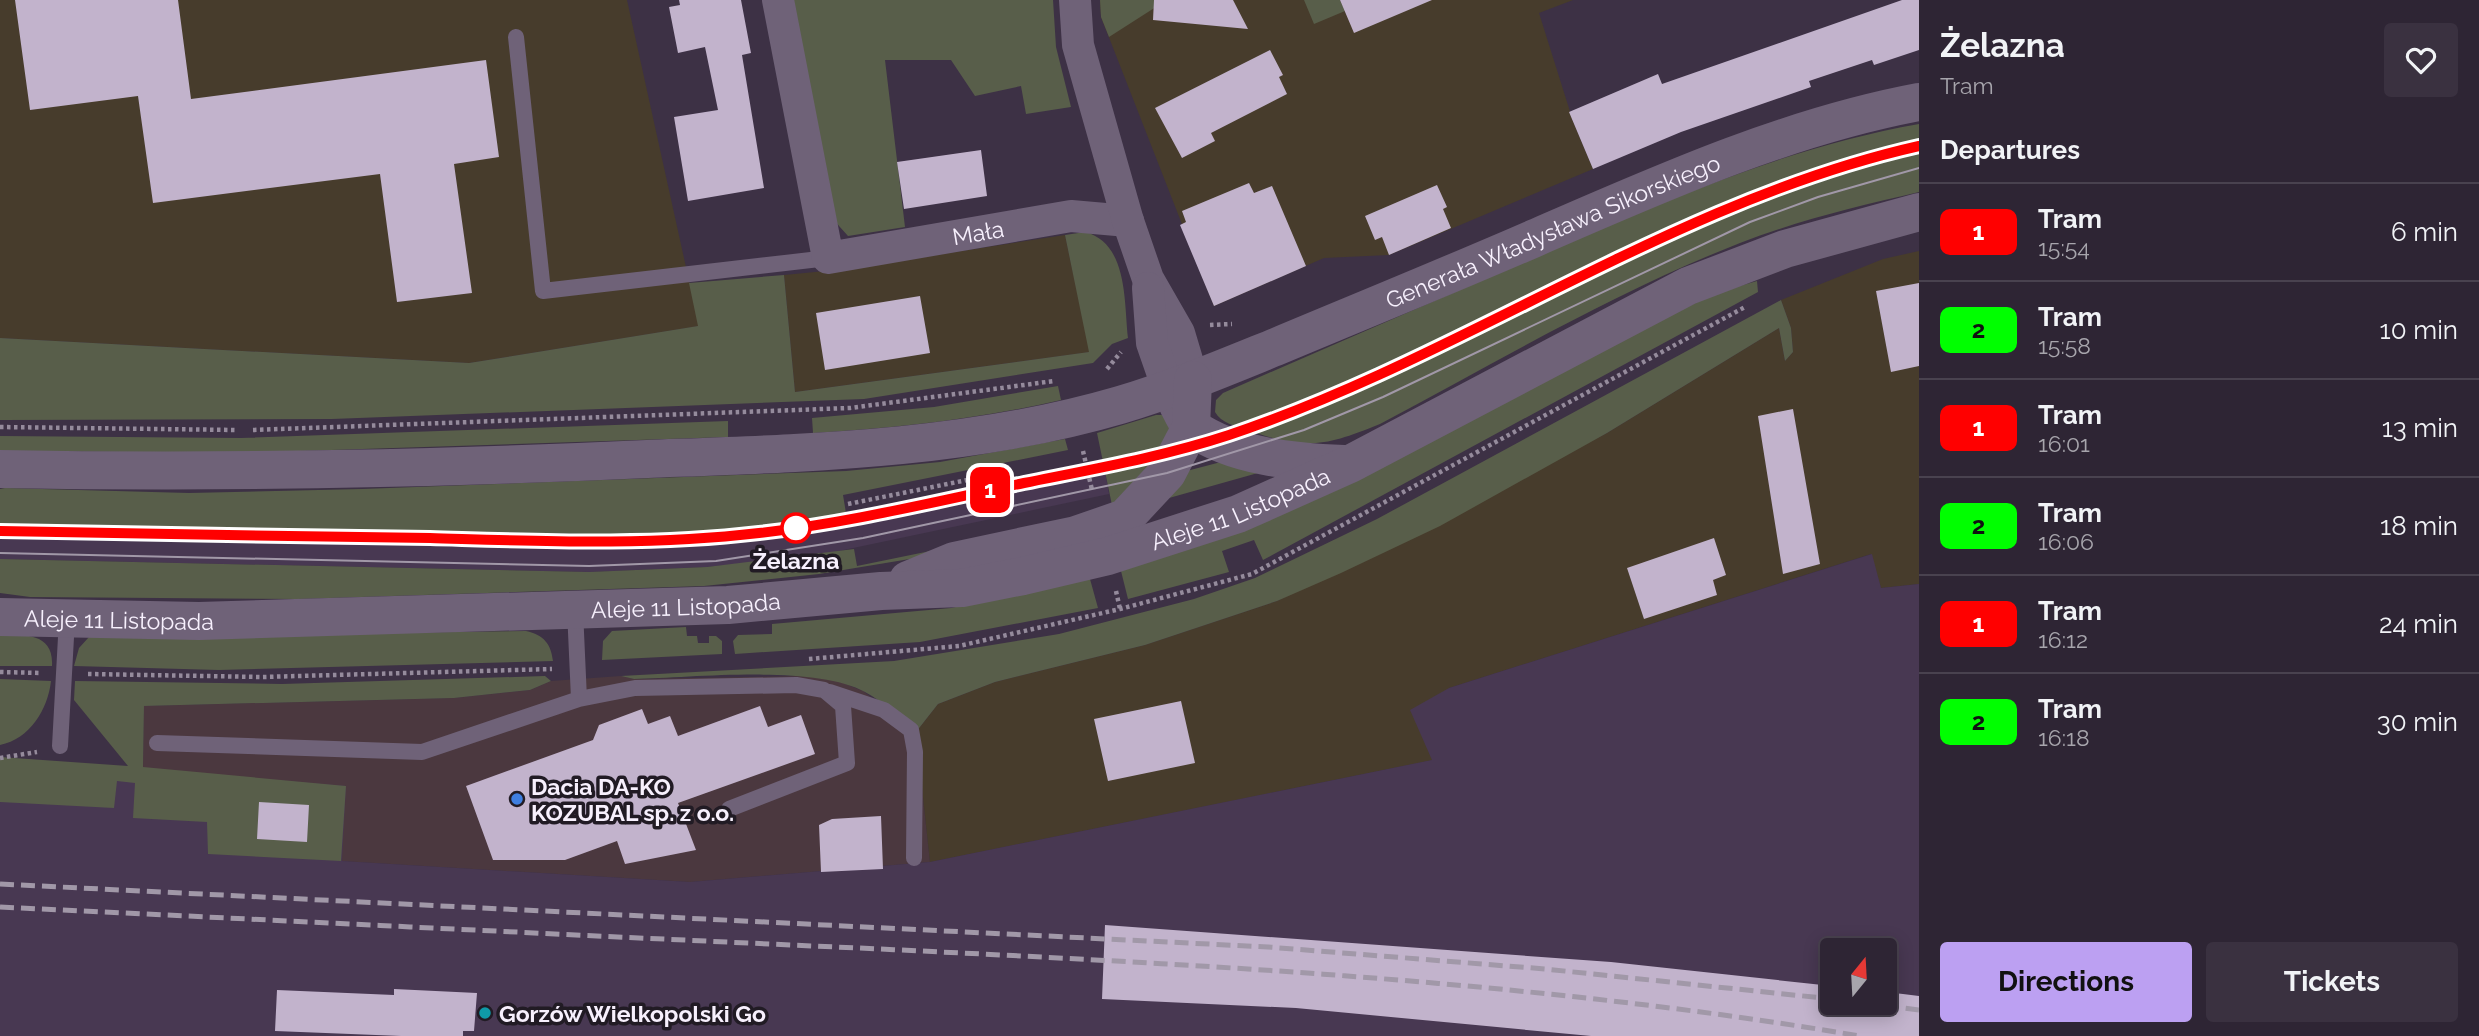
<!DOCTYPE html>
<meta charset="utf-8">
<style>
body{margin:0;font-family:Raleway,sans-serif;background:#3a3140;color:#f1f3f6;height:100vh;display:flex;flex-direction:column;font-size:26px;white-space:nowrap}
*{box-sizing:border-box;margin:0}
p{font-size:23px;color:#a7a5ac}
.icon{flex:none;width:38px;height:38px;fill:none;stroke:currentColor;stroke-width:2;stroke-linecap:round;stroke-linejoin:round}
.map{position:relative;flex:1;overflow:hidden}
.side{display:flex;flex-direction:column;background:#2e2534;width:560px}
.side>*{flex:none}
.badge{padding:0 14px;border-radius:10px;font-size:24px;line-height:46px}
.needle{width:46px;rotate:18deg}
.tools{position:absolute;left:1820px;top:938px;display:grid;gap:14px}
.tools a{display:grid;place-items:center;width:77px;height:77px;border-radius:7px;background:#2e2534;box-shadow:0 4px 18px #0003,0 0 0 2px #49424f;font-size:35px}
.map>.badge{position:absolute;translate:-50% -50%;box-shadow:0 0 0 4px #fff}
h2{padding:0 21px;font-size:26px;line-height:63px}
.round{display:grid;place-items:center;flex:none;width:74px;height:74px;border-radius:7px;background:#3a3140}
.headline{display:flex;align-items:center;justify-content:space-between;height:119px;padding:0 21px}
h1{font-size:33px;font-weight:700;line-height:52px}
.primary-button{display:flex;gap:14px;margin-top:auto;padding:14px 21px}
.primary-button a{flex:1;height:80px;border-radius:7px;background:#bca0f2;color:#111;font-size:28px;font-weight:700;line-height:80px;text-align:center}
.primary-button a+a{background:#3a3140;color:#f1f3f6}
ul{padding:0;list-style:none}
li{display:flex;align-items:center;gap:21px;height:98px;padding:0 21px;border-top:2px solid #49424f}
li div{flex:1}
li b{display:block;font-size:26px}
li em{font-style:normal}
li .badge{min-width:77px;font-weight:700;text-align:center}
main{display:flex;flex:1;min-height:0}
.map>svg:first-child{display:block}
.commercial{fill:#4b383f}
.industrial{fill:#473c2c}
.built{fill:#483852;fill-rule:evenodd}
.green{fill:#585e4a}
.building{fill:#c2b3cc}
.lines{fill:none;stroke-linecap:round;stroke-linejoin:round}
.path{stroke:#958b9c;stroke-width:4.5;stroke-dasharray:3.5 3.5;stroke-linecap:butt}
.service{stroke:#6f6278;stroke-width:16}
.minor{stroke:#6f6278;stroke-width:32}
.secondary{stroke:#6f6278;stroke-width:38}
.tram{stroke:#a198a8;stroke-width:2}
.rail{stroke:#a198a8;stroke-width:5;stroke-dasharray:14 7;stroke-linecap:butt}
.line-casing{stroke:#fff;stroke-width:16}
.line{stroke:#f00;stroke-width:10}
.stop-dot{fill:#fff;stroke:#f00;stroke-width:3.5}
.shop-dot{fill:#3f7fe0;stroke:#211b24;stroke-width:2.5}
.culture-dot{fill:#0f9aa8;stroke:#211b24;stroke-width:2.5}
.labels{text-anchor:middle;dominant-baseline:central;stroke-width:7;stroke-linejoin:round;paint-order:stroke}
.street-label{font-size:23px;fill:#f7f0fd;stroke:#211b24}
.stop-label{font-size:23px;font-weight:bold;fill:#f7f0fd;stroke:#211b24}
.poi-label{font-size:23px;font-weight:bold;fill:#f7f0fd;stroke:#211b24;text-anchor:start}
</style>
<main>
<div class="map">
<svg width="1919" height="1036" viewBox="0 0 1919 1036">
<rect width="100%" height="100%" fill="#3d3145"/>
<!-- commercial -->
<path class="commercial" d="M 621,676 L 634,679 L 807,676 L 838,681 L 863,691 L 916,732 L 930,862 L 690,882 L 341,861 L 143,767 L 144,706 L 454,698 L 530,690 L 551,681 Z"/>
<!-- industrial -->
<path class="industrial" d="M 0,0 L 627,0 L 699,326 L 469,363 L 0,338 Z
M 1100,0 L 1573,0 L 1539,13 L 1573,121 L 1593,169 L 1389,255 L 1324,258 L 1214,306 L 1101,17 Z
M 1065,235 L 1090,352 L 795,392 L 784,275 L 846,269 Z
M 1919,251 L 1919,584 L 1881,588 L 1871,554 L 1449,688 L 1433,760 L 930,862 L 916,732 L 938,704 L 995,682 L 1145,645 L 1277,601 L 1607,433 L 1779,328 L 1785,361 L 1793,352 L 1791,328 L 1781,300 L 1883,259 Z"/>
<!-- built -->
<path class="built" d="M 1103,460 L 1109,494 L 820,555 L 707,567 L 589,572 L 0,559 L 0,525 L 587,536 L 724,532 L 790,524 Z
M 1872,554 L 1881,588 L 1919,584 L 1919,1036 L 0,1036 L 0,757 L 346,786 L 342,861 L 690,882 L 930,862 L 1432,760 L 1410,710 L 1449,688 ZM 1832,950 L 1885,950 L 1885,1003 L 1832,1003 Z"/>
<!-- green -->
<path class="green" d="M 792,0 L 1053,0 L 1056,47 L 1071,107 L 1026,114 L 1021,86 L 975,96 L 951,60 L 885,60 L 905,227 L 848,236 L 831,217 Z
M 1100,0 L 1154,0 L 1159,5 L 1109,37 L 1101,17 Z
M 1304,0 L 1340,0 L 1345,11 L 1314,24 Z
M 1919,124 L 1919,192 C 1859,206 1799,220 1740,243 C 1615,292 1498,361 1380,424 C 1324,447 1305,450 1247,430 C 1236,426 1221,423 1215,412 L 1216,400 L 1223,393 C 1330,346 1437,300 1544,253 C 1665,201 1788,147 1919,124 Z
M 1085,232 C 1128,243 1124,302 1128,338 L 1112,344 L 1093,363 L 864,399 L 332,419 L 0,420 L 0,338 L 469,363 L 698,326 L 689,283 L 784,275 L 795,392 L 1089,352 L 1065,235 Z
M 1757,281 L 1758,292 L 1263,560 L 1254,540 L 1222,551 L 1229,572 L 1128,599 L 1121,571 L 1719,292 Z
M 1781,300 L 1791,328 L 1793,352 L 1785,361 L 1779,328 L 1607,433 L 1440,526 L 1341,573 L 1277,601 L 1145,645 L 995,682 L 938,704 L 916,732 C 899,718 884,702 865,692 C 815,664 693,678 634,679 L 621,676 L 894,661 L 1059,634 L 1194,599 L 1255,578 L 1377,519 Z
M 1058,386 L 1061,400 C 979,419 897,428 813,433 L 812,418 L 934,407 Z
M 1156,415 L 1162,415 L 1171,422 C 1163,456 1136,485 1113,510 L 1097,433 Z
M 728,421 L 728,437 L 241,453 L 0,451 L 0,436 L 241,438 Z
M 1065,439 L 1068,450 L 843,495 L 846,513 L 724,532 L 647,535 L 0,525 L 0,489 L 5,488 L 189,493 L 362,489 L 846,471 L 940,462 Z
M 1240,457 L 1265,471 L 1169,498 L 1179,473 Z
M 854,549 L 857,566 L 940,549 L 934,555 L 819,574 L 704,586 L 298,599 L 30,597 L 0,593 L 0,559 L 589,572 L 707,567 Z
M 1090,579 L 1098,608 L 920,642 L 735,654 L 733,641 L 738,635 L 772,634 L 772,624 L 951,608 Z
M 686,627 L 687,636 L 697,636 L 698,643 L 709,643 L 709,636 L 716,636 L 722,641 L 722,654 L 602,660 L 603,641 L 612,631 Z
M 526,631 C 544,635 551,644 553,661 L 219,670 L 74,666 L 79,648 L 89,637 Z
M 0,634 C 26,635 54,633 52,666 L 0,666 Z
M 545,676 L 551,681 L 530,690 L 454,698 L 144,706 L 143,767 L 346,786 L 341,861 L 208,854 L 207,822 L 133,818 L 135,783 L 117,781 L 114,808 L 0,802 L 0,757 L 128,766 L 74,700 L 75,681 L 282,684 Z
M 0,679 L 51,681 C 48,709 30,739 0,745 Z"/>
<!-- building -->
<path class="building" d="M 15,0 L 178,0 L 191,99 L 486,60 L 499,157 L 454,164 L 472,293 L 397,302 L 380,174 L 153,203 L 138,96 L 30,110 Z
M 679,0 L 741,0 L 751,53 L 742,55 L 764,188 L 688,201 L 674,117 L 718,110 L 705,47 L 678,53 L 669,7 L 680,5 Z
M 1154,0 L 1233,0 L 1248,29 L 1153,20 Z
M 1340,0 L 1432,0 L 1354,33 Z
M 1902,0 L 1919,0 L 1919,50 L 1874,65 L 1872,60 L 1809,81 L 1811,87 L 1681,132 L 1593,169 L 1569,112 L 1658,74 L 1662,84 Z
M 1270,50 L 1283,75 L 1279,77 L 1287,94 L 1211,133 L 1215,141 L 1182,158 L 1155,108 Z
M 981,150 L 987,196 L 904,209 L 897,162 Z
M 1249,183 L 1254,193 L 1272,186 L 1306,266 L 1214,306 L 1180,225 L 1186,222 L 1182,211 Z
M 1437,185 L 1447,207 L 1443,209 L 1451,228 L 1389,255 L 1382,237 L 1375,240 L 1365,216 Z
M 1919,283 L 1919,366 L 1891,372 L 1876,291 Z
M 920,296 L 930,353 L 825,370 L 816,313 Z
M 1793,409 L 1820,564 L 1783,574 L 1758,416 Z
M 1714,538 L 1726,575 L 1713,580 L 1717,595 L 1644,619 L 1627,568 Z
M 1181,701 L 1195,763 L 1108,781 L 1094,719 Z
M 760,706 L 768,727 L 801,715 L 815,754 L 678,803 L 696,850 L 625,864 L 617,841 L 565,860 L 493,860 L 466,786 L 593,740 L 599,725 L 642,709 L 648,724 L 670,716 L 678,736 Z
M 259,802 L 309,805 L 307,842 L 257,839 Z
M 881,816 L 883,869 L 821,872 L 819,825 L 832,819 Z
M 1105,925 L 1611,962 L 1832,986 L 1832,1003 L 1885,1003 L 1885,992 L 1903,994 L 1919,996 L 1919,1036 L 1591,1036 L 1296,1008 L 1102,999 Z
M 394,989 L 477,993 L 474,1031 L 463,1031 L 463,1036 L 401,1036 L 275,1031 L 277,990 L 394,995 Z"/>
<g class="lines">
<!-- path -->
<path class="path" d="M 1210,325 L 1232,324
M 1107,369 L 1121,352
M 0,427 L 237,430
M 253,430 L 850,408 L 1054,381
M 1083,451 L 1092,490
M 848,504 L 1012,471
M 1116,591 L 1120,609
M 809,659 L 959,646 L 1120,609 L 1252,574 L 1745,307
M 0,672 L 41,673
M 88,674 L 262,677 L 552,669
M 0,758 L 37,752"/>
<!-- service -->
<path class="service" d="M 516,37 L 543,291 L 828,258
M 575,610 L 579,699
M 830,692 L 884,710 L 911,730 L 915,752 L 914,858
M 157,743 L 422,752 L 579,699 L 635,688 L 796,685 L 824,690 L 843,706 L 847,763 L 729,809
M 60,746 L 67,619"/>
<!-- minor -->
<g class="minor">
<path id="s1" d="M 778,0 L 828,258 L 1071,216 L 1128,221"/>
<path d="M 1075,0 L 1078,45 L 1128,221 L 1148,279 L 1179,333 L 1193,380"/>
<path d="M 1148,288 L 1152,343 L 1168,389"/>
</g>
<!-- secondary -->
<g class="secondary">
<path d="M 1178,405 C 1182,412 1186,423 1193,428 C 1233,457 1296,462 1344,464"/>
<path id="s2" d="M 0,469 C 216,473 431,469 647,459 C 806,453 966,450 1120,405 C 1174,389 1226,367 1278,346 C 1364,310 1450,275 1535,238 C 1659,184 1786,127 1919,102"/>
<path d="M 908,580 L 954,561 L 1076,535 L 1125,518 L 1167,473 L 1191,427 L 1193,380"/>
<path id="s3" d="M 0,617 L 199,621 L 728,605 L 881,591 L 962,588 L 1023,576 L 1108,556 L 1238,514 L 1350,464 L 1688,286 L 1785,249 L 1919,212"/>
</g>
<!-- tram -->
<path class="tram" d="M 0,531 L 615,542 L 758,533 L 892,511 L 1179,450 L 1274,420 L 1391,371 L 1624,257 L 1761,196 L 1836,169 L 1919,146
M 0,553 L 589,566 L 716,561 L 863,538 L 1167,473 L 1304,430 L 1383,397 L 1750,222 L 1818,197 L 1919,168"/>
<!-- rail -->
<path class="rail" d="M 0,884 L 1268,947 L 1545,969 L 1832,999
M 0,907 C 293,921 587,936 880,949 C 1208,965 1536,981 1860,1036
M 1864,1003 L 1919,1010"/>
</g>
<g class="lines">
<defs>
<path id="line" d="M 0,531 C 143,534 287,536 430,538 C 539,541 650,546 759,533 C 849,523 937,501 1024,483 C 1093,469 1162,457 1229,435 C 1465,356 1674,201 1919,146"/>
</defs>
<!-- line casing -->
<use href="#line" class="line-casing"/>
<!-- line -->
<use href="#line" class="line"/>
</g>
<!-- markers -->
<circle class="stop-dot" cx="796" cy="528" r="14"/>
<circle class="shop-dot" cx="517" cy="799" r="7"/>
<circle class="culture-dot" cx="485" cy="1013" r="7"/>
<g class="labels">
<!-- street labels -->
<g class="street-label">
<text stroke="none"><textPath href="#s1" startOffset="415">Mała</textPath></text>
<text stroke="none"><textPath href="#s2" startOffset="1591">Generała Władysława Sikorskiego</textPath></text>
<text stroke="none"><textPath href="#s3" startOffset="1253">Aleje 11 Listopada</textPath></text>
<text stroke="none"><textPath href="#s3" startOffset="686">Aleje 11 Listopada</textPath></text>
<text stroke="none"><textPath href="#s3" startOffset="119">Aleje 11 Listopada</textPath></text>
</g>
<!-- stop labels -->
<g class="stop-label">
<text x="796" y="560">Żelazna</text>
</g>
<!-- poi labels -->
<g class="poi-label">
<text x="531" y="786">Dacia DA-KO<tspan x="531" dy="26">KOZUBAL sp. z o.o.</tspan></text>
<text x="499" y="1013">Gorzów Wielkopolski Go</text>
</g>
</g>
</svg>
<div class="tools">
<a><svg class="needle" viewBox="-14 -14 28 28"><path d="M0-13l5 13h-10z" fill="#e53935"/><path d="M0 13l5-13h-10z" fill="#a7a5ac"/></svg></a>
</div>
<b class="badge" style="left:990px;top:490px;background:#f00;color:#fff">1</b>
</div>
<section class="side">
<div class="headline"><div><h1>Żelazna</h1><p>Tram</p></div><a class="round"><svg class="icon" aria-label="heart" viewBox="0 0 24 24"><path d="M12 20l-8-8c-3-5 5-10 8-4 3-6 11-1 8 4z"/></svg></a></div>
<h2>Departures</h2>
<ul>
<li><span class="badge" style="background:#f00;color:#fff">1</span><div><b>Tram</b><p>15:54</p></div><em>6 min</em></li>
<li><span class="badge" style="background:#0f0;color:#111">2</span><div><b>Tram</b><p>15:58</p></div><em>10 min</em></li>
<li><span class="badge" style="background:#f00;color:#fff">1</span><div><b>Tram</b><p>16:01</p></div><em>13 min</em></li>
<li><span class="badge" style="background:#0f0;color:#111">2</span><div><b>Tram</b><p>16:06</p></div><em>18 min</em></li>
<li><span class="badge" style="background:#f00;color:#fff">1</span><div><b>Tram</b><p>16:12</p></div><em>24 min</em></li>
<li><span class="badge" style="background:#0f0;color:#111">2</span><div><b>Tram</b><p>16:18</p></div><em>30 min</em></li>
</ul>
<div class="primary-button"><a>Directions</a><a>Tickets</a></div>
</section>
</main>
